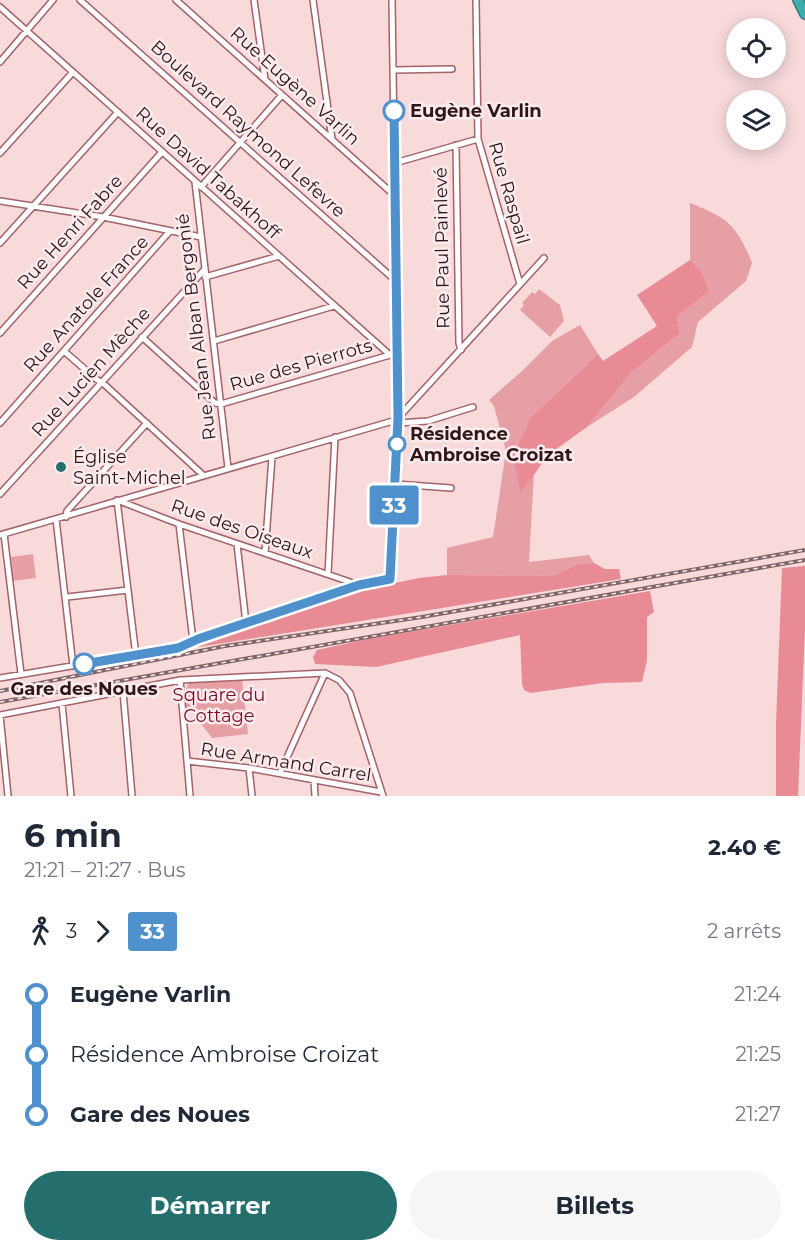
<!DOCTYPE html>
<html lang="fr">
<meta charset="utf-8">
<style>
body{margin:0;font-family:Montserrat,sans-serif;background:#f6f6f7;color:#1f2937;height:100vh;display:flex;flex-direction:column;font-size:22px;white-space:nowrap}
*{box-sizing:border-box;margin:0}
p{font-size:20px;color:#747a83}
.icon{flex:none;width:33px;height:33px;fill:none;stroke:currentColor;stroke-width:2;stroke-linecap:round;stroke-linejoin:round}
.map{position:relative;height:796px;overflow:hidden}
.details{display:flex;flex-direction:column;background:#fff;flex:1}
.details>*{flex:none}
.badge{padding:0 12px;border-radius:4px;font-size:21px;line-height:39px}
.controls{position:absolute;left:726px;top:18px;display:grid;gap:12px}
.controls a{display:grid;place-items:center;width:60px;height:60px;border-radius:50%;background:#fff;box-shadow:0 3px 15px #0003;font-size:30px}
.map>.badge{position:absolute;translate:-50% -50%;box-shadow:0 0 0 3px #fff}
.legs{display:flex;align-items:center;gap:9px;height:66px;padding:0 24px;font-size:20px}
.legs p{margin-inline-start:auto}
.summary{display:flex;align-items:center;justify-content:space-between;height:102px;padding:0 24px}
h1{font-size:33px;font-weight:700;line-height:45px}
.button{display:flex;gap:12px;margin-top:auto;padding:12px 24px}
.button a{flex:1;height:69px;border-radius:36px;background:#246f6e;color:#fff;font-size:24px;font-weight:700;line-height:69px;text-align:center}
.button a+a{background:#f6f6f7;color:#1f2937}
ul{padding:0 24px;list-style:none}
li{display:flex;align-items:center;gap:21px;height:60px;font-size:22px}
li i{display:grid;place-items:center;width:9px;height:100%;margin:0 8px;background:currentColor}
li i::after{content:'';width:15px;height:15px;margin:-8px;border:4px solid;border-radius:50%;background:#fff}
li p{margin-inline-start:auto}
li:first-child i{background:linear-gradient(#0000 50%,currentColor 0)}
li:last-child i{background:linear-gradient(currentColor 50%,#0000 0)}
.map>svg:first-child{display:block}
.green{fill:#e69fa5}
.forest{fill:#e98b94}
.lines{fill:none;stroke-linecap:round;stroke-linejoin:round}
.street-casing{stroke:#a46269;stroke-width:8}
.highway-casing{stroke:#387979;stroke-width:12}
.street{stroke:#fff;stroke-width:5}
.highway{stroke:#3daead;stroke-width:9}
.rail-casing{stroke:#816568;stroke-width:4}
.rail{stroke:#fbebec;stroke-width:1.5;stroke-dasharray:4.5;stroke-linecap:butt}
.line-1-casing{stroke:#fff;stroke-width:14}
.line-1{stroke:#4f91cd;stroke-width:9}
.stop-1-dot{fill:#fff;stroke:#4f91cd;stroke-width:3}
.poi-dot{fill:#246f6e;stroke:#fbebec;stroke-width:2}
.labels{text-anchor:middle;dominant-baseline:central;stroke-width:5;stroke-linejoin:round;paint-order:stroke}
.street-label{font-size:18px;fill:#301619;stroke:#fbebec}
.stop-label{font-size:18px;font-weight:bold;fill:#301619;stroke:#fbebec;text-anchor:start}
.poi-label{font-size:18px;fill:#301619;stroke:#fbebec;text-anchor:start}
.park-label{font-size:18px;fill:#7e0c2b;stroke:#fbebec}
</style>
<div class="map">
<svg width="805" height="796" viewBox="0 0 805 796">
<rect width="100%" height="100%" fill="#f8dadb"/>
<!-- green -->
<path class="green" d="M 690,203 C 728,218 737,225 752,263 L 746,281 L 698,322 L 692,347 L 634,397 L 587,427 L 631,373 L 680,333 L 677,317 L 709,291 L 702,272 L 690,260 Z
M 539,289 L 560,305 L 564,321 L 550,337 L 520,310 L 524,305 L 522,303 L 532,292 L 535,294 Z
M 580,325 L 598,354 L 531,417 L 522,492 L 534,473 L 529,562 L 589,555 L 594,563 L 577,564 L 555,576 L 447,575 L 447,548 L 493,537 L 506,451 L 494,406 L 489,400 L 522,371 L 552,341 Z
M 33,554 L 36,578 L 13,581 L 11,557 Z
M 242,679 L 248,734 L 212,738 L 191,711 L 186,712 L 185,691 L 190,681 Z"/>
<!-- forest -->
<path class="forest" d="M 690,260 L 702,272 L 709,291 L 677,317 L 680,333 L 631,373 L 587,427 L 548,455 L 521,493 L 513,457 L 531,417 L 598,354 L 603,361 L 657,326 L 637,295 Z
M 594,563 L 605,569 L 619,569 L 621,579 L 199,647 L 196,643 L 197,641 L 268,623 L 361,590 L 419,578 L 447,575 L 554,576 L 577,564 Z
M 805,566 L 805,628 L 798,796 L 776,796 L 776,724 L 782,568 Z
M 650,591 L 654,612 L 647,617 L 647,660 L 642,682 L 603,683 L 530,693 L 524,690 L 522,684 L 520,635 L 376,667 L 315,664 L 313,657 L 317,650 L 368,639 Z"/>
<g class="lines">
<defs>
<path id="street" d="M 80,0 L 396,281
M 176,0 L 394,195
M 254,0 L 265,79
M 313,0 L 332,139
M 476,0 L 478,139 L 520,284
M 0,7 L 390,355 L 397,358
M 0,62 L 53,0
M 394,70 L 452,69
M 456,145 L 459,343 L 461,350
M 0,153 L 73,72
M 395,163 L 478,139
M 195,182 L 228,468
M 201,187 L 282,95
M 0,201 L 103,217 L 201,237
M 0,243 L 118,112
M 205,277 L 279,256
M 0,333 L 162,152
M 142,337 L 215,403 L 221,404 L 390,355
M 214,341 L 334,306
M 64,351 L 96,379 L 105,385 L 203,475
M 0,423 L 170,231
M 398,423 L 428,421 L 473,407
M 395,484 L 451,488
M 0,494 L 204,270
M 117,500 L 179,524 L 359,585
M 117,500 L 136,656
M 66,517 L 67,511 L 147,423
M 56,519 L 73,666
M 179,524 L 193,641
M 4,534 L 21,674
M 0,535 L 393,421 L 398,418 L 544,258
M 237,544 L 246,623
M 265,553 L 272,457
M 328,574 L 335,437
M 67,597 L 128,590
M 0,678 L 178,648 L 359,585 L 390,579 L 398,414 L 392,0
M 180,680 L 190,796
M 123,691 L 132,796
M 62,704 L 71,796
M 0,715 L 180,680 L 325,673 L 339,680 L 350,693 L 383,796
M 0,715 L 8,796
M 187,761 L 249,768 L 381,792
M 249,768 L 252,796
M 280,773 L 325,673
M 314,781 L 315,796"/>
<path id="highway" d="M 798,0 L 805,14"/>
</defs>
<!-- street casing -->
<use href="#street" class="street-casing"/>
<!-- highway casing -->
<use href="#highway" class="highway-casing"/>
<!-- street -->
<use href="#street" class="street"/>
<!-- highway -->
<use href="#highway" class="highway"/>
<defs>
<path id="rail" d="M 0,691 L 225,646 L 422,617 L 805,550
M 0,702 L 805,560"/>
</defs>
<!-- rail casing -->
<use href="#rail" class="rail-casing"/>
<!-- rail -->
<use href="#rail" class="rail"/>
</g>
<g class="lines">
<defs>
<path id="line-1" d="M 84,664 L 178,648 L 198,639 L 359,585 L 390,579 L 398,418 L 394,111"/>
</defs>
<!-- line-1 casing -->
<use href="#line-1" class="line-1-casing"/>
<!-- line-1 -->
<use href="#line-1" class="line-1"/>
</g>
<!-- markers -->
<g class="stop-1-dot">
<circle cx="394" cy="111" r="10"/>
<circle cx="397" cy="444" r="8"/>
<circle cx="84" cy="664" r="10"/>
</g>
<circle class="poi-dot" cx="61" cy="467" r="6"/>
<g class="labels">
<!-- street labels -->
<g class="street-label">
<text transform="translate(295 86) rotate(42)">Rue Eugène Varlin</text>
<text transform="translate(248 129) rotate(42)">Boulevard Raymond Lefevre</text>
<text transform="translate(208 173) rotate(42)">Rue David Tabakhoff</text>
<text transform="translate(509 193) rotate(74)">Rue Raspail</text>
<text transform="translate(70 232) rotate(-48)">Rue Henri Fabre</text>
<text transform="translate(442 248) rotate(-91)">Rue Paul Painlevé</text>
<text transform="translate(86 304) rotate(-48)">Rue Anatole France</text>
<text transform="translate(196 327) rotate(-97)">Rue Jean Alban Bergonié</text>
<text transform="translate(301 365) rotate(-16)">Rue des Pierrots</text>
<text transform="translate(91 372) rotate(-48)">Rue Lucien Mèche</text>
<text transform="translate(242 529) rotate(19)">Rue des Oiseaux</text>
<text transform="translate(286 762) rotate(9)">Rue Armand Carrel</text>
</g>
<!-- stop labels -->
<g class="stop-label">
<text x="410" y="111">Eugène Varlin</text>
<text x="410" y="434">Résidence<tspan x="410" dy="21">Ambroise Croizat</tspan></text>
<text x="84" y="689" text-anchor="middle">Gare des Noues</text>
</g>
<!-- poi labels -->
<g class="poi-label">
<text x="73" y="457">Église<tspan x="73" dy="21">Saint-Michel</tspan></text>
</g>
<!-- park labels -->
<g class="park-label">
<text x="219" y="695">Square du<tspan x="219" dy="21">Cottage</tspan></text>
</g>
</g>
</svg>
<div class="controls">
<a><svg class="icon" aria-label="locate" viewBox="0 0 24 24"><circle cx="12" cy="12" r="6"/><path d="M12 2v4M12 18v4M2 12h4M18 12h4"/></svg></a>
<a><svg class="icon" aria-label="layers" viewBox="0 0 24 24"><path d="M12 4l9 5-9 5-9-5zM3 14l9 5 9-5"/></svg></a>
</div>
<b class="badge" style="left:394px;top:505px;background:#4f91cd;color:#fff">33</b>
</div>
<section class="details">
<div class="summary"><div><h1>6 min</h1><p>21:21 – 21:27 · Bus</p></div><b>2.40 €</b></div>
<div class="legs"><svg class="icon" aria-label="walk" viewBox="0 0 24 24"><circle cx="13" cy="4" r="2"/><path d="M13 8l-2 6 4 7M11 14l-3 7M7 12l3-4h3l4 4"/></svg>3<svg class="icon" aria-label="forward" viewBox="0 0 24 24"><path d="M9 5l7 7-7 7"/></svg><b class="badge" style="background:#4f91cd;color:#fff">33</b><p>2 arrêts</p></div>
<ul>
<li><i style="color:#4f91cd"></i><b>Eugène Varlin</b><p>21:24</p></li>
<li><i style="color:#4f91cd"></i><span>Résidence Ambroise Croizat</span><p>21:25</p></li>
<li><i style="color:#4f91cd"></i><b>Gare des Noues</b><p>21:27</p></li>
</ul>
<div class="button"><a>Démarrer</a><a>Billets</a></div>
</section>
